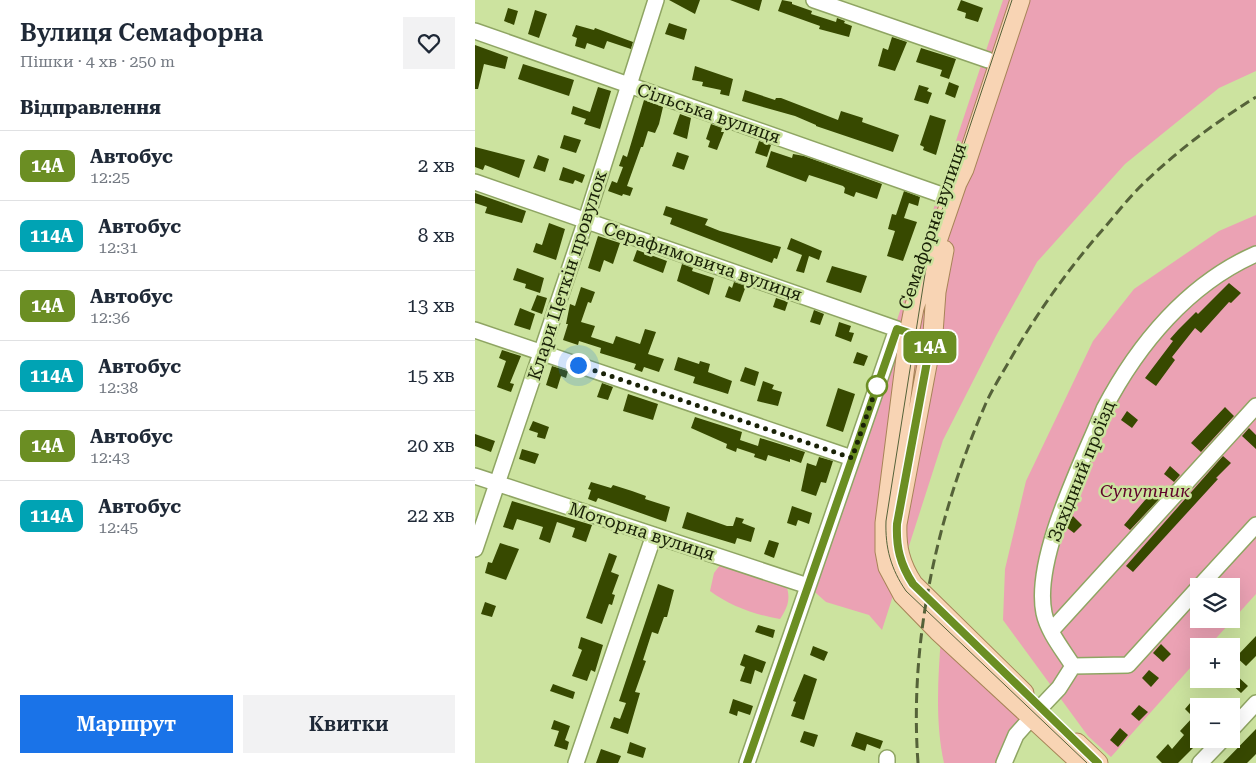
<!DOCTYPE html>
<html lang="uk">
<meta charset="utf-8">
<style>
body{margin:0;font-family:"Roboto Serif",serif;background:#f2f2f3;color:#1f2937;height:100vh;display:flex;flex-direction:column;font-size:19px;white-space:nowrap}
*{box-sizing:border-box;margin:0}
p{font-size:16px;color:#747a83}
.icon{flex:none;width:28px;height:28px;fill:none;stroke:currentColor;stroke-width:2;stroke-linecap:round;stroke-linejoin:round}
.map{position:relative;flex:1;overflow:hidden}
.details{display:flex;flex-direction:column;background:#fff;width:475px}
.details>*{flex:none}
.badge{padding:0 10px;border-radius:8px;font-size:18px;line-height:32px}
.fabs{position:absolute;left:715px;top:578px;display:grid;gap:10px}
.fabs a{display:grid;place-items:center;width:50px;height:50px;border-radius:0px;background:#fff;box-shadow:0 5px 20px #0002;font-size:25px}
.you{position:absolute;width:25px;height:25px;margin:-12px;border:4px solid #fff;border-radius:50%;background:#1a73e8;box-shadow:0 0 0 8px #1a73e833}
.map>.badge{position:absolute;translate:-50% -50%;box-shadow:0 0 0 2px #fff}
h2{padding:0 20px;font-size:19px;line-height:45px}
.round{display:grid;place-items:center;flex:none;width:52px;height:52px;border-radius:0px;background:#f2f2f3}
.overview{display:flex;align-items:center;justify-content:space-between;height:85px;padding:0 20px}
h1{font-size:24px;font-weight:600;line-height:38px}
.primary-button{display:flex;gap:10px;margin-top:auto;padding:10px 20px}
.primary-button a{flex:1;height:58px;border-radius:0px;background:#1a73e8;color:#fff;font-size:20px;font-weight:600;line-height:58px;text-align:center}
.primary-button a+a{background:#f2f2f3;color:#1f2937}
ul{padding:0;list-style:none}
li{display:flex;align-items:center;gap:15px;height:70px;padding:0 20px;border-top:1px solid #e0e1e3}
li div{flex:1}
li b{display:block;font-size:19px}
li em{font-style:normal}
li .badge{min-width:55px;font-weight:700;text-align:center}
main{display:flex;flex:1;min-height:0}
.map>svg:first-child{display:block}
.green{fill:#eba2b4;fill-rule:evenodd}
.building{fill:#374900}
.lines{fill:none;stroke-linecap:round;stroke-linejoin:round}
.minor-casing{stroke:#8fa563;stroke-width:18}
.major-casing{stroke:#a78457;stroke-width:21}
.minor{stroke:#fff;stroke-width:15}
.major{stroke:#f8d4b4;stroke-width:19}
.tram{stroke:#556239;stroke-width:1}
.rail{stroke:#556239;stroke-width:3;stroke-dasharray:10 5;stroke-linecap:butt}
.line-casing{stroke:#fff;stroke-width:11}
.line{stroke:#6b8e23;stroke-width:8}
.walk{stroke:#1a2207;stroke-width:5;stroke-dasharray:0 9}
.stop-dot{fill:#fff;stroke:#6b8e23;stroke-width:2.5}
.labels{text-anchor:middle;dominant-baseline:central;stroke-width:5;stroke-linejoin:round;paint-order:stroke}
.street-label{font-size:18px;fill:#1a2207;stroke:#cce39f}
.park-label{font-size:18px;font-style:italic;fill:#60022b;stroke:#cce39f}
</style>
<main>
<section class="details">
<div class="overview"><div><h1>Вулиця Семафорна</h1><p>Пішки · 4 хв · 250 m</p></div><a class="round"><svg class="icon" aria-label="heart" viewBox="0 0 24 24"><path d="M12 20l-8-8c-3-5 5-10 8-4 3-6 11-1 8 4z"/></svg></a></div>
<h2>Відправлення</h2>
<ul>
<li><span class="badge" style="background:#6b8e23;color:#fff">14А</span><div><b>Автобус</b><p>12:25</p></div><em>2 хв</em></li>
<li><span class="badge" style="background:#00a3b4;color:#fff">114А</span><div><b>Автобус</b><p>12:31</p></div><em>8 хв</em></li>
<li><span class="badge" style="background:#6b8e23;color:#fff">14А</span><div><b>Автобус</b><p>12:36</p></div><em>13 хв</em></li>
<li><span class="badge" style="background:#00a3b4;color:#fff">114А</span><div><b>Автобус</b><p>12:38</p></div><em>15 хв</em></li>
<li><span class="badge" style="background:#6b8e23;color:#fff">14А</span><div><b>Автобус</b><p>12:43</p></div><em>20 хв</em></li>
<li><span class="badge" style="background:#00a3b4;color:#fff">114А</span><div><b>Автобус</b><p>12:45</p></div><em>22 хв</em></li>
</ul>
<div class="primary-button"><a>Маршрут</a><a>Квитки</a></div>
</section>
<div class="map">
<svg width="781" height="763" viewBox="0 0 781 763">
<rect width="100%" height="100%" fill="#cce39f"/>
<!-- green -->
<path class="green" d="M 528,0 L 781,0 L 781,71 L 744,88 L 650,164 L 562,262 L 521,336 L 468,440 L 407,630 L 394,615 L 351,602 L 333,586 C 400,391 462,195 528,0 Z
M 781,215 L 781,594 L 734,646 L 724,646 L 724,658 L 636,757 L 613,736 L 528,620 L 530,569 L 551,481 L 618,341 L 659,289 L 744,231 ZM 724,586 L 756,586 L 756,619 L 724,619 Z
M 245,565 L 311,585 C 316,598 313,607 305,619 C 281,615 255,606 235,591 L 239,573 Z
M 466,637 L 546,712 L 525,763 L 469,763 C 460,722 463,678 466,637 Z"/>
<!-- building -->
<path class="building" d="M 194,0 L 225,0 L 220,14 Z
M 255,0 L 287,0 L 284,11 Z
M 307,0 L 317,2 L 317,4 L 337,11 L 336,14 L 361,22 L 362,18 L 370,21 L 369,23 L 377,26 L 374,37 L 344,29 L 345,26 L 303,11 Z
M 486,0 L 508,8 L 503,22 L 490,18 L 491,13 L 482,10 Z
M 33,8 L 43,11 L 39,25 L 29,21 Z
M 60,10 L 72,14 L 64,38 L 53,34 Z
M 194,23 L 212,29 L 209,40 L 190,34 Z
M 101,25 L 119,30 L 120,28 L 158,42 L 156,49 L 132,41 L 129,49 L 112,43 L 110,49 L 100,46 L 102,38 L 97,36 Z
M 417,37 L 432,42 L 420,71 L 403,66 L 408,48 L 413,50 Z
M 0,45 L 33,57 L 30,69 L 9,64 L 3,89 L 0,89 Z
M 446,48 L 481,59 L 474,79 L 465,76 L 467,70 L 441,62 Z
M 48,64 L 99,80 L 94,96 L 43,79 Z
M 220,66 L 258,79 L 254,96 L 245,94 L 246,90 L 227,86 L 228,82 L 217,80 Z
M 474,82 L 484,86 L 480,98 L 470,94 Z
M 444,85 L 454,88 L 452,91 L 457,93 L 453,104 L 439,100 Z
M 123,87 L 136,91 L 125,129 L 109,124 L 111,119 L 96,114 L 98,106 L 115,112 Z
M 270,90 L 300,100 L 301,98 L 306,98 L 363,120 L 366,111 L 388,118 L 387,122 L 424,135 L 418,152 L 341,126 L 341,125 L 320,116 L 267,101 Z
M 169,100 L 188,107 L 184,124 L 180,133 L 173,131 L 168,147 L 166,147 L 152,186 L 158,188 L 155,196 L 148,194 L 147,196 L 133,191 L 137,181 L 142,183 L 148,167 L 144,166 L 148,155 L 152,157 Z
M 205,114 L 216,118 L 212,139 L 198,134 Z
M 455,115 L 471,120 L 461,155 L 448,150 L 449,147 L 445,145 Z
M 236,124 L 247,128 L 246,132 L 249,132 L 242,150 L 233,147 L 235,141 L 231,139 Z
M 89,135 L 106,140 L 101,153 L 85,148 Z
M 284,141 L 296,145 L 292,157 L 280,153 Z
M 0,147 L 50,160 L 44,178 L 10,165 L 8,170 L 0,167 Z
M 296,151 L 317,158 L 318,154 L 329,156 L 407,184 L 402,199 L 381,192 L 379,197 L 369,193 L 370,188 L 368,186 L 334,175 L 331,182 L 291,167 Z
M 202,152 L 214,156 L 209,170 L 197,166 Z
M 63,155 L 74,159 L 70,172 L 58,168 Z
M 88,167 L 110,175 L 107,183 L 100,180 L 98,184 L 84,180 Z
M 429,191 L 445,197 L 443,206 L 434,203 L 429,218 L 442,222 L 428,261 L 412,256 L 420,231 L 413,229 L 417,214 L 421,215 Z
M 0,193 L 51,211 L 47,223 L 10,213 L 12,207 L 0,203 Z
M 191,206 L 233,219 L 230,225 L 245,231 L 306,247 L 302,259 L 299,258 L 297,263 L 195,224 L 197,218 L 188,215 Z
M 74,223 L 90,229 L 81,260 L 58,252 L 61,243 L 67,245 Z
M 123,236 L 145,243 L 138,264 L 129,260 L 125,272 L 113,268 Z
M 316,238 L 347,251 L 344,260 L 334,256 L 329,273 L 321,271 L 327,255 L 312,249 Z
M 162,250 L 192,261 L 188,273 L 158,261 Z
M 207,264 L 218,268 L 217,271 L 239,278 L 234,295 L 202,281 Z
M 357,266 L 392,276 L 386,293 L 351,282 Z
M 42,268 L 69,278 L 65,293 L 50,288 L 51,284 L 38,280 Z
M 259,282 L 271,286 L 265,302 L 250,297 L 254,286 L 257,288 Z
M 754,283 L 766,293 L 756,303 L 754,302 L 726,333 L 720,328 L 697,357 L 700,360 L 681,386 L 670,378 L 698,341 L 695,339 L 703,330 L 721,312 L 723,314 Z
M 106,287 L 120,292 L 116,303 L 113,302 L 106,322 L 120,326 L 116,337 L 138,344 L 141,336 L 165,344 L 170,329 L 181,332 L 173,354 L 189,359 L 184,372 L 169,367 L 167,372 L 159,369 L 161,364 L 125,353 L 126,348 L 104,341 L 103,345 L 88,340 L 93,324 L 91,324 L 95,304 L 100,306 Z
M 62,295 L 72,298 L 67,314 L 56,310 Z
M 301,298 L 313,302 L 310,311 L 298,307 Z
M 45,308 L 60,314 L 55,330 L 39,325 Z
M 339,310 L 349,314 L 345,325 L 335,322 Z
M 364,322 L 376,326 L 374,332 L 379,333 L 376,342 L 360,336 Z
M 27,350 L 46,356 L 35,383 L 39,384 L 36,392 L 22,387 L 31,361 L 24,358 Z
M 382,352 L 393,356 L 389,366 L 378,363 Z
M 203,357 L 224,364 L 225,361 L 235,364 L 233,372 L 257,381 L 253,394 L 218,383 L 220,377 L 199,370 Z
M 77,366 L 93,371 L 91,378 L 86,376 L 82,389 L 71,385 Z
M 270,367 L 284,372 L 280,386 L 265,381 Z
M 288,381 L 299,385 L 297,389 L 307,392 L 303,406 L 282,401 Z
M 127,383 L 138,387 L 133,400 L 122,397 Z
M 363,388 L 380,394 L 368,432 L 351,426 Z
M 153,394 L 183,404 L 178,420 L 148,411 Z
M 750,407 L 759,416 L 726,452 L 716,443 Z
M 652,411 L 663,420 L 657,428 L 646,420 Z
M 220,417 L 267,432 L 265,440 L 283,446 L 285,438 L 330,452 L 326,463 L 315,459 L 315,462 L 293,455 L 291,461 L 279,457 L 280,454 L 262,448 L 261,452 L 251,448 L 252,444 L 216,428 Z
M 58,421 L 74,427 L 70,439 L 62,437 L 63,433 L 54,430 Z
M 774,428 L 781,435 L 781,449 L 767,436 Z
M 0,434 L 20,441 L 16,452 L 0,446 Z
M 47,449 L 64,454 L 60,464 L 44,459 Z
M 748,456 L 756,463 L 741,478 L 743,479 L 658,572 L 651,566 Z
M 344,457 L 358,461 L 351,483 L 346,482 L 341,496 L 326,491 L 332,463 L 341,466 Z
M 695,466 L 705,475 L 699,482 L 689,474 Z
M 116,482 L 136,488 L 138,485 L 157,491 L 171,496 L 170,499 L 195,507 L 191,522 L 123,498 L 121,502 L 113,499 L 116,490 L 113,489 Z
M 681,487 L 689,494 L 655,530 L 649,525 Z
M 37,501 L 117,525 L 111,542 L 97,537 L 100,528 L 82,522 L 75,543 L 64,539 L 68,527 L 52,522 L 42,519 L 38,530 L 28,527 Z
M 317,506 L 337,513 L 334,524 L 323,520 L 321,526 L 312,523 Z
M 212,512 L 252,526 L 258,526 L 261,517 L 269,519 L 267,523 L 280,528 L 276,542 L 262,538 L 260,544 L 207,528 Z
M 598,516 L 607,525 L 599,533 L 591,527 Z
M 294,540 L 304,543 L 299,558 L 289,554 Z
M 25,543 L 44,549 L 31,580 L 10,573 L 13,562 L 17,563 Z
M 134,553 L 142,556 L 136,572 L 144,575 L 137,594 L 140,595 L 137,605 L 134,604 L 127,624 L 111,618 Z
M 183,584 L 199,590 L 192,617 L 189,617 L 183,634 L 177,632 L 168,660 L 171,661 L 160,692 L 165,693 L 153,734 L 135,728 L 139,717 L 145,719 L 151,703 L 144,701 Z
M 10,602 L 21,606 L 17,617 L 6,614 Z
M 283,625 L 300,630 L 298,638 L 280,632 Z
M 781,636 L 781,656 L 771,666 L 761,657 Z
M 106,637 L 128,645 L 120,672 L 116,670 L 112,681 L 97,676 L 107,650 L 103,648 Z
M 686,644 L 696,654 L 688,662 L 678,653 Z
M 338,646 L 353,652 L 349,661 L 335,655 Z
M 269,654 L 291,662 L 287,673 L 280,670 L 276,684 L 265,681 L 270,667 L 265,665 Z
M 674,670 L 684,678 L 676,687 L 667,678 Z
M 329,674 L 342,679 L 329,720 L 316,716 L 321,702 L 318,701 Z
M 760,674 L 773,686 L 766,693 L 753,681 Z
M 78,684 L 100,692 L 98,699 L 75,691 Z
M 258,699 L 278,706 L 275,715 L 263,711 L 262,716 L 254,713 Z
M 716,702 L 724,709 L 724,738 L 717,745 L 719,747 L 703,763 L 687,763 L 681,757 L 693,744 L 697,749 L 709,735 L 705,731 L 718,717 L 710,709 Z
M 664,705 L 673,712 L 664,721 L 656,714 Z
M 79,720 L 95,726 L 90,740 L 94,742 L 92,750 L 79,746 L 84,731 L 76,729 Z
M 645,728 L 653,735 L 643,747 L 635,740 Z
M 781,729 L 781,754 L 772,763 L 748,763 Z
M 329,731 L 343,735 L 339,747 L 325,742 Z
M 381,732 L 408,741 L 405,749 L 392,744 L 390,751 L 376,746 Z
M 155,742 L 171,748 L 168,758 L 152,753 Z
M 126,749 L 146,756 L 143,763 L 121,763 Z"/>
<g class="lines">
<defs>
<path id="minor" d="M 339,0 L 513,60
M 0,31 L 467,195
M 0,182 L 422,329 L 272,763
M 0,330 L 377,458
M 0,476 L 333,586
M 0,549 L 111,220 L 181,0
M 725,586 L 781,525
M 576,631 L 781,406
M 598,666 C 588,650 573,632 569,613 C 558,558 608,461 629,409 C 663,344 713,284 781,254
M 598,666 L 653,665 L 724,587
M 565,708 L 584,688 L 598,666
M 756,730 L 781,703
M 101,763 L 179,535
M 412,763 L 412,758
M 529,763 L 541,735 L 557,717
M 725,763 L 748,739"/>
<path id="major" d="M 545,0 L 489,169 L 482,183 L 439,308 L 434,334 L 410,523 L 410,551 L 413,567 L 428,595 L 463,631 L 606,763
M 469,250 L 461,292 L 458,333 L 422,524 C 421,547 425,564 438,584 L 549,693
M 602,743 L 623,763"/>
</defs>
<!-- minor casing -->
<use href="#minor" class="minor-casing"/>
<!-- major casing -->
<use href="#major" class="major-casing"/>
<!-- minor -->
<use href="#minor" class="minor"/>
<!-- major -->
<use href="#major" class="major"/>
<!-- tram -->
<path class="tram" d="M 537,0 L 454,249 L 411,521 C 410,548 416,569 431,591 L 612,763"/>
<!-- rail -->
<path class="rail" d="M 443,763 C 434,641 462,515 511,403 C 517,390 525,377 532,365 C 560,316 592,270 630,227 C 642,213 655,196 669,183 C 703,150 741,122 781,97"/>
</g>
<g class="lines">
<defs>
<path id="line" d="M 272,763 L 422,329 L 456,340 L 422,524 C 421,547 425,564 438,584 L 623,763"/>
</defs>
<!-- line casing -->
<use href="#line" class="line-casing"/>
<!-- line -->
<use href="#line" class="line"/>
<!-- walk -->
<path class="walk" d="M 103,365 L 377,458 L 402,386"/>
</g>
<!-- markers -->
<circle class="stop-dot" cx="402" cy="386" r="10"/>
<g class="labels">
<!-- street labels -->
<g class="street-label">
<text transform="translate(234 113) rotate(19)">Сільська вулиця</text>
<text transform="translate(457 226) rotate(-71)">Семафорна вулиця</text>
<text transform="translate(228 261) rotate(19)">Серафимовича вулиця</text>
<text transform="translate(92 275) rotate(-72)">Клари Цеткін провулок</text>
<text transform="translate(606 471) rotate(-68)">Західний проїзд</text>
<text transform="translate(167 531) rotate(18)">Моторна вулиця</text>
</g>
<!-- park labels -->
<g class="park-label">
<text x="670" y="490">Супутник</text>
</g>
</g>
</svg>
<div class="fabs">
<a><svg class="icon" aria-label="layers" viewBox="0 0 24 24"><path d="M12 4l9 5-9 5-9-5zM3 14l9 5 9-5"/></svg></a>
<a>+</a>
<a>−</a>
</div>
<div class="you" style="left:103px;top:365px"></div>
<b class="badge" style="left:455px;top:347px;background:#6b8e23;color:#fff">14А</b>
</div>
</main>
